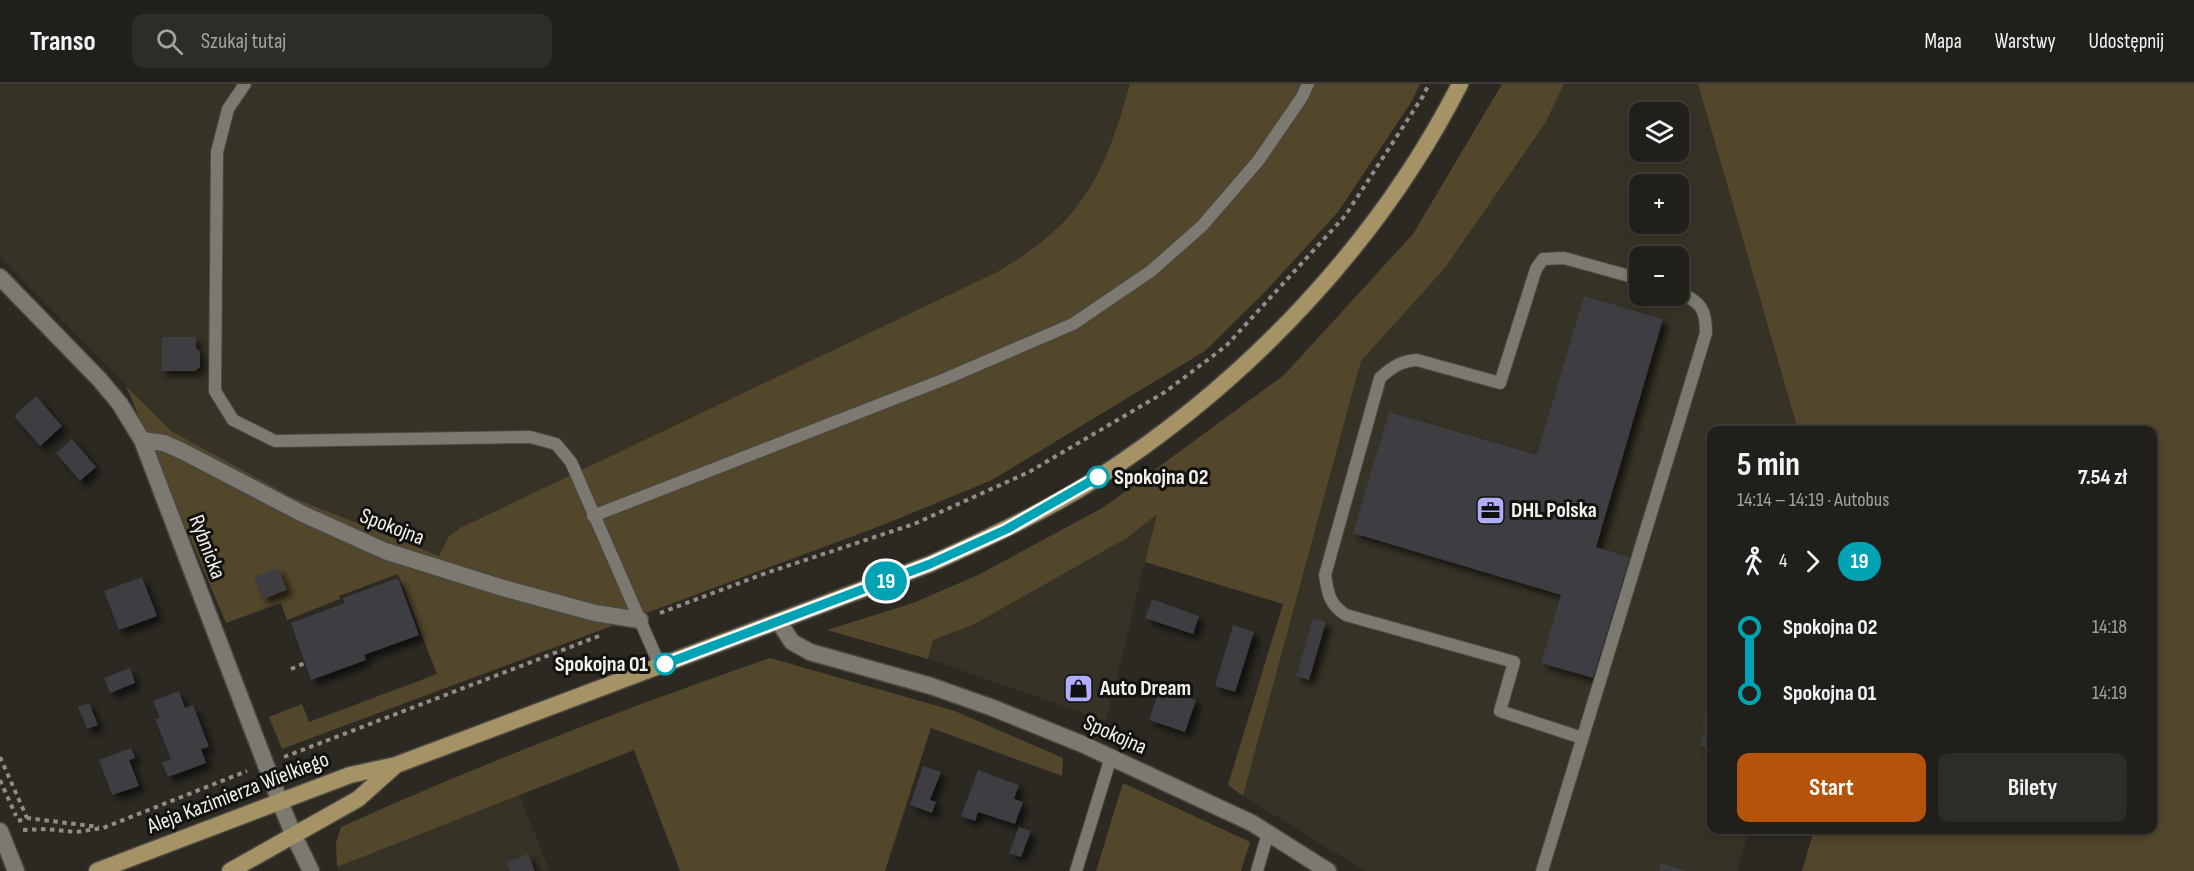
<!DOCTYPE html>
<html lang="pl">
<meta charset="utf-8">
<style>
body{margin:0;font-family:"Sofia Sans Condensed",sans-serif;background:#2d2c27;color:#f1f3f6;height:100vh;display:flex;flex-direction:column;font-size:22px;white-space:nowrap}
*{box-sizing:border-box;margin:0}
p{font-size:20px;color:#a2a2a2}
.icon{flex:none;width:33px;height:33px;fill:none;stroke:currentColor;stroke-width:2;stroke-linecap:round;stroke-linejoin:round}
.map{position:relative;flex:1;overflow:hidden}
.details{position:absolute;left:1707px;top:342px;width:450px;height:408px;display:flex;flex-direction:column;background:#211f1a;border-radius:12px;box-shadow:0 3px 9px #0003,0 0 0 2px #3e3d39}
.details>*{flex:none}
.badge{padding:0 12px;border-radius:20px;font-size:21px;line-height:39px}
.controls{position:absolute;left:1629px;top:18px;display:grid;gap:12px}
.controls a{display:grid;place-items:center;width:60px;height:60px;border-radius:12px;background:#211f1a;box-shadow:0 3px 9px #0003,0 0 0 2px #3e3d39;font-size:30px}
.map>.badge{position:absolute;translate:-50% -50%;box-shadow:0 0 0 3px #fff}
.legs{display:flex;align-items:center;gap:9px;height:66px;padding:0 30px;font-size:20px}
.legs p{margin-inline-start:auto}
.headline{display:flex;align-items:center;justify-content:space-between;height:102px;padding:0 30px}
h1{font-size:33px;font-weight:700;line-height:45px}
.button{display:flex;gap:12px;margin-top:auto;padding:12px 30px}
.button a{flex:1;height:69px;border-radius:12px;background:#b45309;color:#fff;font-size:24px;font-weight:700;line-height:69px;text-align:center}
.button a+a{background:#2d2c27;color:#f1f3f6}
ul{padding:0 30px;list-style:none}
li{display:flex;align-items:center;gap:21px;height:66px;font-size:22px}
li i{display:grid;place-items:center;width:9px;height:100%;margin:0 8px;background:currentColor}
li i::after{content:'';width:15px;height:15px;margin:-8px;border:4px solid;border-radius:50%;background:#211f1a}
li p{margin-inline-start:auto}
li:first-child i{background:linear-gradient(#0000 50%,currentColor 0)}
li:last-child i{background:linear-gradient(currentColor 50%,#0000 0)}
header{display:flex;align-items:center;gap:36px;box-sizing:border-box;height:84px;padding:0 30px;background:#211f1a;border-bottom:2px solid #3e3d39}
header strong{font-size:28px}
nav{display:flex;gap:33px;margin-inline-start:auto;font-size:21px}
.search{width:420px;height:54px;background:#2d2c27;display:flex;align-items:center;gap:15px;box-sizing:border-box;padding:0 21px;border-radius:12px;color:#a2a2a2;font-size:22px}
.map>svg:first-child{display:block}
.built{fill:#373226;fill-rule:evenodd}
.green{fill:#52462b}
.building{fill:#3c3c43;filter:url(#shadow)}
.lines{fill:none;stroke-linecap:round;stroke-linejoin:round}
.service-casing{stroke:#4a4842;stroke-width:14}
.minor-casing{stroke:#4a4842;stroke-width:19}
.primary-casing{stroke:#4a4842;stroke-width:19}
.path{stroke:#908d88;stroke-width:4;stroke-dasharray:4.5 4.5;stroke-linecap:butt}
.service{stroke:#7c7971;stroke-width:12}
.minor{stroke:#7c7971;stroke-width:16}
.primary{stroke:#a59365;stroke-width:16}
.line-1-casing{stroke:#fff;stroke-width:14}
.line-1{stroke:#00a3b4;stroke-width:9}
.stop-1-dot{fill:#fff;stroke:#00a3b4;stroke-width:3}
.labels{text-anchor:middle;dominant-baseline:central;stroke-width:6;stroke-linejoin:round;paint-order:stroke}
.stop-label{font-size:22px;font-weight:bold;fill:#f3f1ed;stroke:#13120f;text-anchor:start}
.poi-label{font-size:22px;font-weight:bold;fill:#f3f1ed;stroke:#13120f;text-anchor:start}
.street-label{font-size:22px;fill:#f3f1ed;stroke:#13120f}
</style>
<header>
<strong>Transo</strong>
<div class="search"><svg class="icon" aria-label="search" viewBox="0 0 24 24"><circle cx="10" cy="10" r="6"/><path d="M15 15l6 6"/></svg>Szukaj tutaj</div>
<nav><a>Mapa</a><a>Warstwy</a><a>Udostępnij</a></nav>
</header>
<div class="map">
<svg width="2194" height="787" viewBox="0 0 2194 787">
<defs>
<filter id="shadow"><feDropShadow dx="5.5" dy="5.5" stdDeviation="3" flood-color="#0009"/></filter>
</defs>
<rect width="100%" height="100%" fill="#2c2923"/>
<!-- built -->
<path class="built" d="M 0,0 L 1131,0 L 1115,51 L 1098,92 L 1083,116 L 1045,156 L 1023,173 L 997,188 L 460,444 L 449,452 L 439,472 L 294,414 L 171,347 L 0,173 Z
M 1564,0 L 1698,0 L 1798,346 L 1712,346 L 1712,746 L 1749,746 L 1737,787 L 1365,787 L 1243,712 L 1361,277 L 1445,184 L 1546,38 ZM 1640,28 L 1678,28 L 1678,68 L 1640,68 ZM 1640,100 L 1678,100 L 1678,140 L 1640,140 ZM 1640,172 L 1678,172 L 1678,212 L 1640,212 Z
M 1157,429 L 1106,637 L 929,575 L 933,556 L 973,541 L 1127,454 Z
M 519,710 L 550,787 L 339,787 L 337,783 Z"/>
<!-- green -->
<path class="green" d="M 1130,0 L 1420,0 L 1412,17 L 1338,128 L 1265,208 L 1205,267 L 992,396 L 883,441 L 282,665 L 269,633 L 302,620 L 309,638 L 437,590 L 398,490 L 339,512 L 340,515 L 287,536 L 281,519 L 226,539 L 126,302 L 171,347 L 294,414 L 439,472 L 449,452 L 460,444 L 997,188 C 1083,138 1104,92 1130,0 Z
M 1502,0 L 1564,0 L 1546,38 L 1445,184 L 1361,277 L 1243,712 L 1228,701 L 1283,520 L 1145,478 L 1157,430 L 1127,454 L 973,541 L 933,556 L 928,575 L 827,546 L 913,519 L 978,491 L 1104,423 L 1284,291 L 1413,150 Z
M 1698,0 L 2194,0 L 2194,787 L 1802,787 L 1814,746 L 2152,746 L 2152,346 L 1798,346 Z
M 770,574 L 955,627 L 1063,674 L 1062,692 L 931,644 L 885,787 L 680,787 L 634,666 L 337,783 L 336,759 L 341,743 C 481,680 625,624 770,574 Z
M 1123,699 L 1250,758 L 1241,787 L 1096,787 Z"/>
<!-- building -->
<path class="building" d="M 1584,212 L 1663,235 L 1596,463 L 1630,473 L 1593,594 L 1541,579 L 1561,511 L 1353,449 L 1389,328 L 1537,371 Z
M 162,253 L 196,253 L 196,264 L 200,268 L 200,283 L 195,287 L 161,287 Z
M 36,312 L 62,342 L 40,362 L 14,332 Z
M 72,355 L 96,383 L 80,397 L 56,369 Z
M 278,484 L 287,506 L 263,515 L 254,493 Z
M 142,493 L 157,532 L 119,546 L 104,507 Z
M 398,494 L 419,551 L 364,571 L 366,576 L 311,596 L 291,539 L 345,519 L 343,514 Z
M 1152,515 L 1199,532 L 1193,550 L 1145,534 Z
M 1313,534 L 1326,538 L 1309,596 L 1296,592 Z
M 1233,541 L 1254,548 L 1235,608 L 1215,602 Z
M 130,584 L 135,599 L 110,609 L 104,594 Z
M 1160,604 L 1196,616 L 1185,648 L 1149,636 Z
M 179,607 L 185,624 L 193,621 L 209,663 L 201,665 L 206,679 L 168,693 L 162,679 L 171,675 L 155,635 L 160,634 L 153,617 Z
M 1712,613 L 1712,665 L 1700,662 L 1706,643 L 1702,642 Z
M 89,619 L 98,641 L 87,645 L 78,623 Z
M 131,664 L 135,674 L 129,676 L 139,702 L 112,711 L 99,676 Z
M 923,682 L 941,688 L 930,716 L 936,718 L 932,729 L 910,721 Z
M 978,686 L 1019,701 L 1014,715 L 1023,718 L 1015,740 L 978,728 L 975,737 L 961,732 Z
M 1019,743 L 1031,747 L 1021,773 L 1009,769 Z
M 528,770 L 535,787 L 510,787 L 506,778 Z
M 1661,779 L 1685,786 L 1685,787 L 1659,787 Z"/>
<g class="lines">
<defs>
<path id="service" d="M 245,0 L 228,25 L 217,68 L 215,307 L 233,336 L 275,357 L 530,353 L 556,360 L 571,378 L 660,582
M 593,432 L 945,295 L 1073,240 L 1151,187 L 1202,142 L 1258,77 L 1302,13 L 1308,0
M 1582,654 L 1500,627 L 1514,578 L 1346,531 C 1329,520 1328,510 1325,491 L 1380,294 C 1392,283 1401,277 1417,276 L 1500,299 L 1536,185 L 1543,175 L 1564,174 L 1640,195
M 1076,787 L 1111,673
M 1257,787 L 1268,749
M 1542,787 L 1706,249 C 1706,223 1700,219 1678,207"/>
<path id="minor" d="M 0,193 L 100,296 L 120,320 L 142,356 L 280,718 L 294,752 L 311,787
M 142,356 L 164,359 L 182,367 L 303,430 L 385,467 L 503,504 L 595,529 L 640,536
M 779,538 L 792,558 L 810,568 L 931,602 L 993,624 L 1082,660 L 1252,739 L 1328,787
M 0,747 L 16,787"/>
<path id="primary" d="M 97,787 L 350,691 L 396,681 L 930,480 C 988,454 1046,427 1099,393 C 1248,297 1379,159 1460,0
M 230,787 L 358,715 L 395,682"/>
</defs>
<!-- service casing -->
<use href="#service" class="service-casing"/>
<!-- minor casing -->
<use href="#minor" class="minor-casing"/>
<!-- primary casing -->
<use href="#primary" class="primary-casing"/>
<!-- path -->
<path class="path" d="M 660,529 L 766,489 L 914,440 L 1029,388 L 1165,308 L 1226,262 L 1345,132 L 1423,12 L 1429,0
M 291,585 L 305,579
M 0,673 L 27,734
M 284,673 L 599,552
M 0,696 L 16,732
M 18,737 L 27,734 L 99,743
M 23,746 L 46,745 L 76,748 L 103,744 L 247,687"/>
<!-- service -->
<use href="#service" class="service"/>
<!-- minor -->
<use href="#minor" class="minor"/>
<!-- primary -->
<use href="#primary" class="primary"/>
</g>
<g class="lines">
<defs>
<path id="line-1" d="M 665,580 L 930,480 L 1007,445 L 1098,393"/>
</defs>
<!-- line-1 casing -->
<use href="#line-1" class="line-1-casing"/>
<!-- line-1 -->
<use href="#line-1" class="line-1"/>
</g>
<!-- icons -->
<defs>
<symbol id="office-square" viewBox="-11 -11 22 22"><rect x="-9" y="-9" width="18" height="18" rx="4" fill="#b0aefa" stroke="#13120f"/><path d="M-6-3h4V-5.5h4V-3h4V5H-6ZM-1-4.5V-3h2v-1.5ZM-6 0V1H6V0Z" fill="#111"/></symbol>
<symbol id="shop-square" viewBox="-11 -11 22 22"><rect x="-9" y="-9" width="18" height="18" rx="4" fill="#b0aefa" stroke="#13120f"/><path d="M-5-2.5h2.3a2.7 3.5 0 0 1 5.4 0H5L5.5 6h-11ZM-1.5-2.5h3a1.5 2.3 0 0 0-3 0Z" fill="#111"/></symbol>
</defs>
<g fill-rule="evenodd">
<use href="#office-square" x="1474" y="410" width="33" height="33"/>
<use href="#shop-square" x="1062" y="588" width="33" height="33"/>
</g>
<!-- markers -->
<g class="stop-1-dot">
<circle cx="1098" cy="393" r="10"/>
<circle cx="665" cy="580" r="10"/>
</g>
<g class="labels">
<!-- stop labels -->
<g class="stop-label">
<text x="1114" y="393">Spokojna 02</text>
<text x="648" y="580" text-anchor="end">Spokojna 01</text>
</g>
<!-- poi labels -->
<g class="poi-label">
<text x="1511" y="426">DHL Polska</text>
<text x="1100" y="604">Auto Dream</text>
</g>
<!-- street labels -->
<g class="street-label">
<text transform="translate(392 443) rotate(21)">Spokojna</text>
<text transform="translate(207 463) rotate(69)">Rybnicka</text>
<text transform="translate(1115 651) rotate(24)">Spokojna</text>
<text transform="translate(238 709) rotate(-21)">Aleja Kazimierza Wielkiego</text>
</g>
</g>
</svg>
<div class="controls">
<a><svg class="icon" aria-label="layers" viewBox="0 0 24 24"><path d="M12 4l9 5-9 5-9-5zM3 14l9 5 9-5"/></svg></a>
<a>+</a>
<a>−</a>
</div>
<b class="badge" style="left:886px;top:497px;background:#00a3b4;color:#fff">19</b>
<section class="details">
<div class="headline"><div><h1>5 min</h1><p>14:14 – 14:19 · Autobus</p></div><b>7.54 zł</b></div>
<div class="legs"><svg class="icon" aria-label="walk" viewBox="0 0 24 24"><circle cx="13" cy="4" r="2"/><path d="M13 8l-2 6 4 7M11 14l-3 7M7 12l3-4h3l4 4"/></svg>4<svg class="icon" aria-label="forward" viewBox="0 0 24 24"><path d="M9 5l7 7-7 7"/></svg><b class="badge" style="background:#00a3b4;color:#fff">19</b></div>
<ul>
<li><i style="color:#00a3b4"></i><b>Spokojna 02</b><p>14:18</p></li>
<li><i style="color:#00a3b4"></i><b>Spokojna 01</b><p>14:19</p></li>
</ul>
<div class="button"><a>Start</a><a>Bilety</a></div>
</section>
</div>
